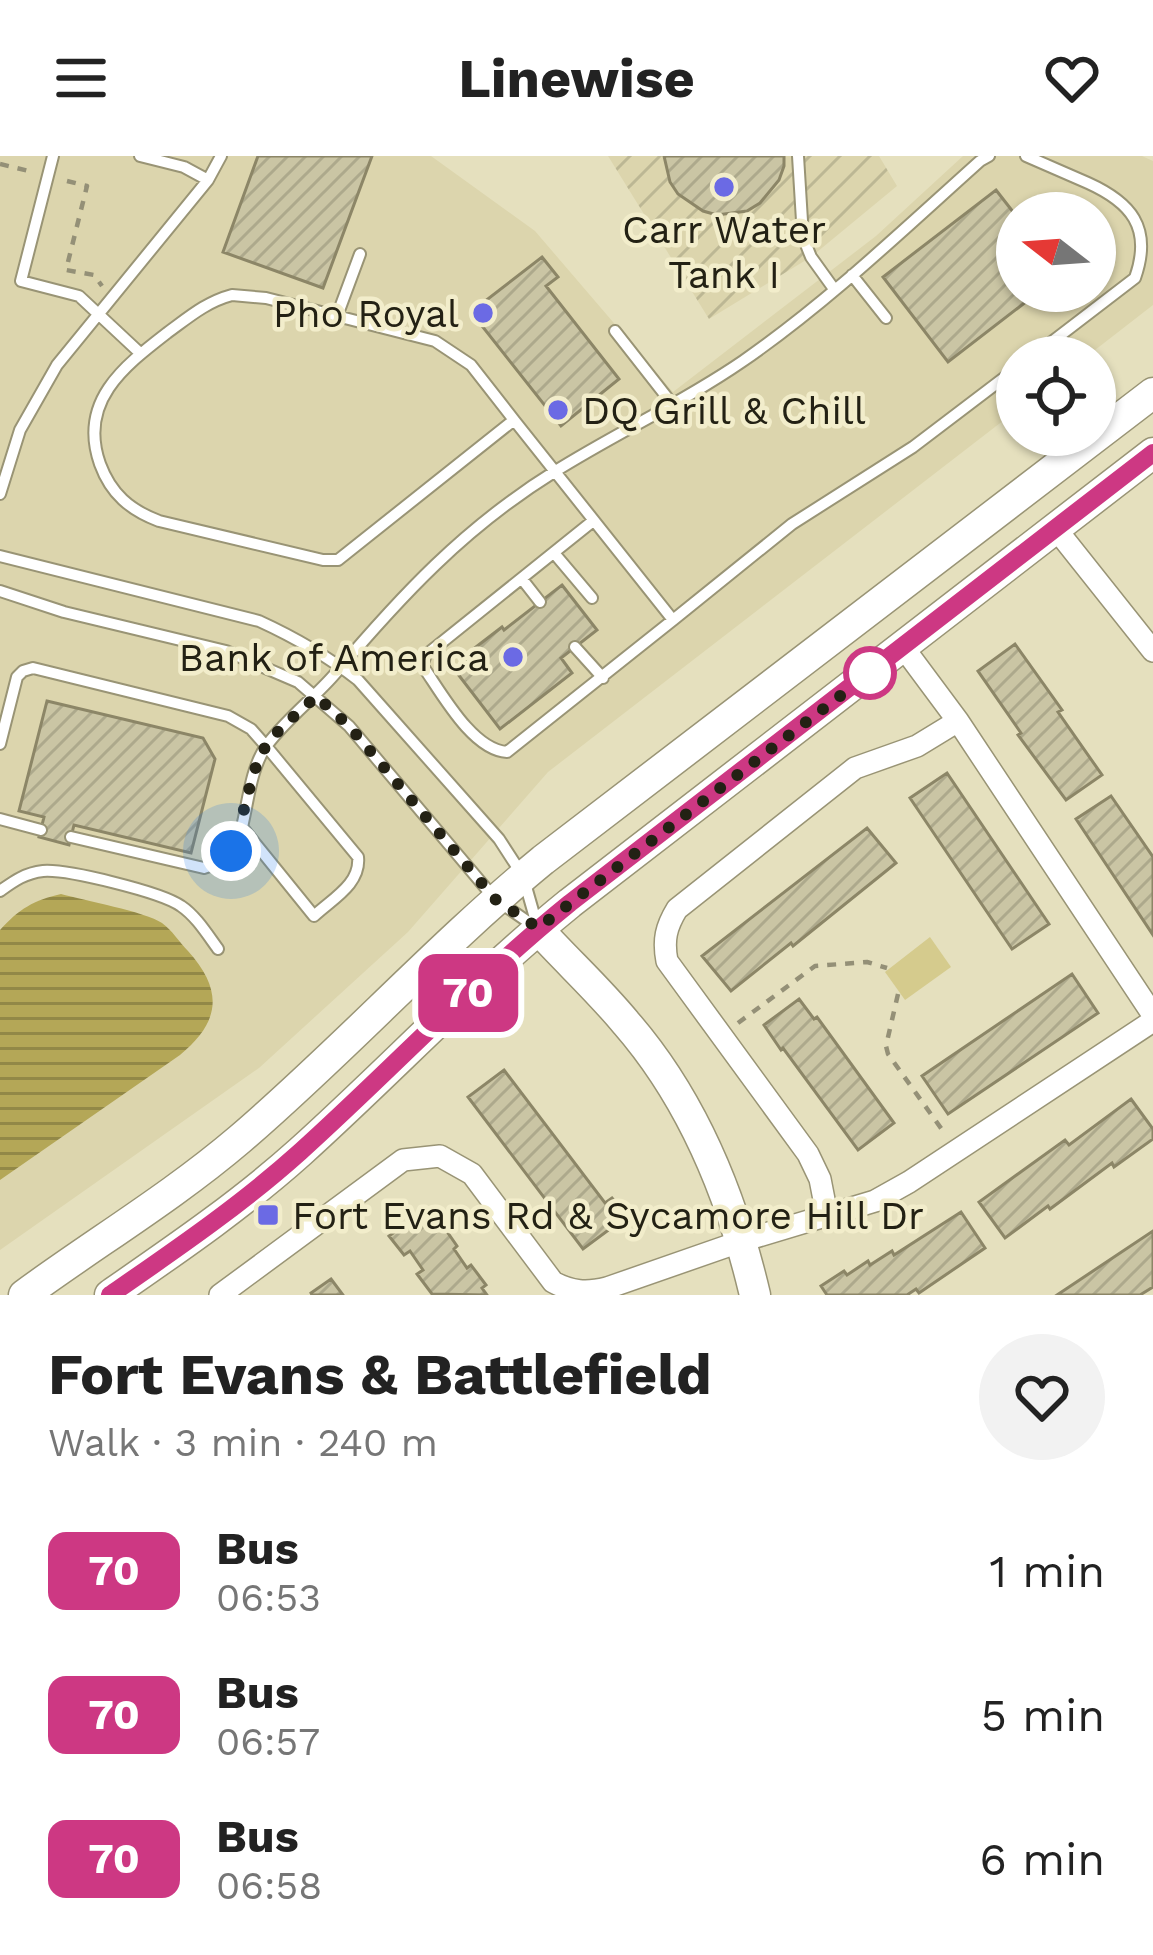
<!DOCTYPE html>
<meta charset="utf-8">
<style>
body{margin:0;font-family:"Work Sans",sans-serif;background:#f2f2f2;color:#222;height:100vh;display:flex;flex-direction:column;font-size:45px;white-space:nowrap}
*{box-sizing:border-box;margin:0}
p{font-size:39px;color:#767676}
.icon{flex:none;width:66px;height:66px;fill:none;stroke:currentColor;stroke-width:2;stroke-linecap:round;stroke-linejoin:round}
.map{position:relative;height:1139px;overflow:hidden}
.details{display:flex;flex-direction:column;background:#fff;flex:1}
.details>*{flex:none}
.badge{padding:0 24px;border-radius:18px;font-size:42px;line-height:78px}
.needle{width:78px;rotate:287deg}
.fabs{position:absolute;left:996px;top:36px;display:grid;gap:24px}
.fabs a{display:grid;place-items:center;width:120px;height:120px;border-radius:50%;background:#fff;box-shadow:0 3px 9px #0004;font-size:60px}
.you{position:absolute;width:60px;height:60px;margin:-30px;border:9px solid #fff;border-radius:50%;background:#1a73e8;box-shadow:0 0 0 18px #1a73e833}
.map>.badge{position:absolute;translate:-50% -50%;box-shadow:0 0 0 6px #fff}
.round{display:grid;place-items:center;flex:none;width:126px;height:126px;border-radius:63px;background:#f2f2f2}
.headline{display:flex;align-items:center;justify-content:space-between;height:204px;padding:0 48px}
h1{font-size:57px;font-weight:700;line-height:90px}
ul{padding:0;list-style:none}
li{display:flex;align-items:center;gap:36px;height:144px;padding:0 48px}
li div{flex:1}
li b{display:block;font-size:45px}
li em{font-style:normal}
li .badge{min-width:132px;font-weight:700;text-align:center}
header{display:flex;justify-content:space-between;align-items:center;height:156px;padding:0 48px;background:#fff;font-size:54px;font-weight:700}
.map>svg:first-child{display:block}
.built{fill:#dcd5ad;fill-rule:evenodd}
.industrial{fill:url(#industrial-furrows)}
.green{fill:#d5cb8d}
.water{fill:url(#water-rules)}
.building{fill:url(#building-hatch);stroke:#8c8667;stroke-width:3}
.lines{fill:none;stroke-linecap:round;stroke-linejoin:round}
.lane-casing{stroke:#999475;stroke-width:14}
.street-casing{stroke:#999475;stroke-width:24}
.secondary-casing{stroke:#999475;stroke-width:33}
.path{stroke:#949077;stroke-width:4.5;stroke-dasharray:9 9;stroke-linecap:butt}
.lane{stroke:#fff;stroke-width:10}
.street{stroke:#fff;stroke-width:21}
.secondary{stroke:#fff;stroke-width:30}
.line-casing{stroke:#fff;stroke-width:27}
.line{stroke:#cd3883;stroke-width:18}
.walk{stroke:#232114;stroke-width:12;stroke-dasharray:0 21.6}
.poi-dot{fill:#6b6ae4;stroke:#f2edcb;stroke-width:4.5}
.stop-dot{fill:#fff;stroke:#cd3883;stroke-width:6}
.labels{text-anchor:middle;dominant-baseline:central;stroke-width:9;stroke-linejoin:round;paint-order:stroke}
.poi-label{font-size:39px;fill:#232114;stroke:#f2edcb;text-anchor:end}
</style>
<header><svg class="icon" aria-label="menu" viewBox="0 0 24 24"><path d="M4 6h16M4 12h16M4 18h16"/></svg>Linewise<svg class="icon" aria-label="heart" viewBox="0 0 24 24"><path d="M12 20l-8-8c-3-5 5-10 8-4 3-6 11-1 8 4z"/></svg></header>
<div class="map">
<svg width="1153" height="1139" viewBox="0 0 1153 1139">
<defs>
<pattern id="industrial-furrows" width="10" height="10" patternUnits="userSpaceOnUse" patternTransform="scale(3)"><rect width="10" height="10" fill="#dcd5ad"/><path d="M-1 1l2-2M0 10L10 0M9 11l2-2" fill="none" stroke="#bcb794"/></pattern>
<pattern id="water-rules" width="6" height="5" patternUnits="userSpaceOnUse" patternTransform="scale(3)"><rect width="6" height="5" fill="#b4a757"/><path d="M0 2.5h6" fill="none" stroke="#928847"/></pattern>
<pattern id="building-hatch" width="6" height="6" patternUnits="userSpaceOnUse" patternTransform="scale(3)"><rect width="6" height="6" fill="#cac5a4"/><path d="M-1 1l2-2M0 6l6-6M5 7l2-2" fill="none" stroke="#ada98c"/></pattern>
</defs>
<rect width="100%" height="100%" fill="#e5e0be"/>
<!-- built -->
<path class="built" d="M 0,0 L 431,0 L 535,75 L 673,236 L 876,80 L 963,0 L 1142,0 L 1153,5 L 1153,149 L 1086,201 L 1017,201 L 1017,254 L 548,616 L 408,776 L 259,912 L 0,1094 ZM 1017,57 L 1095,57 L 1095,135 L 1017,135 Z"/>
<!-- industrial -->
<path class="industrial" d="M 608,0 L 879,0 L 897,30 L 811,101 L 709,163 Z"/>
<!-- green -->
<path class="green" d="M 930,781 L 951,811 L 905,844 L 885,816 Z"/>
<!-- water -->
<path class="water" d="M 61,738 C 83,744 146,756 162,767 C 172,774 180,787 188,795 C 224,835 220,866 180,899 L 0,1024 L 0,774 C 19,753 34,744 61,738 Z"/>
<!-- building -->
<path class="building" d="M 258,0 L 372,0 L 323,132 L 223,96 Z
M 664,0 L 784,0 L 784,10 L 779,24 L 760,47 L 747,55 L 717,59 L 703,55 L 678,38 L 670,26 Z
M 996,34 L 1017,61 L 1017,135 L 1040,135 L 948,206 L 883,121 Z
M 542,101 L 558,121 L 546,130 L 619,223 L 561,270 L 471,156 Z
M 562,429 L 597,474 L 561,502 L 572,517 L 500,573 L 454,513 L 466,504 L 463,501 L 502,471 L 504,474 Z
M 1015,488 L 1062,554 L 1058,556 L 1102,619 L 1066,644 L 1018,579 L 1021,577 L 978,515 Z
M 47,545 L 203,582 L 215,603 L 191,697 L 74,669 L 69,689 L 39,681 L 44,661 L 19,655 Z
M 947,617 L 1049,768 L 1012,793 L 910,642 Z
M 1111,640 L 1153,701 L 1153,779 L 1076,663 Z
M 867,672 L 896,707 L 793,790 L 791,787 L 731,835 L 702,800 Z
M 1072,818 L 1098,857 L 948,958 L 922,920 Z
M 799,843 L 814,863 L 817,861 L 894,967 L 858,994 L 783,892 L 781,894 L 764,869 Z
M 504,914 L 605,1047 L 612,1042 L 623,1055 L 614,1062 L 618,1067 L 583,1093 L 468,941 Z
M 1131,943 L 1153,973 L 1153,983 L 1114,1011 L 1112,1007 L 1050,1053 L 1048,1050 L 1005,1082 L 979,1046 L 1065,984 L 1069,989 Z
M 425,1054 L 439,1073 L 443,1070 L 457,1090 L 454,1093 L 467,1112 L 471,1109 L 486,1129 L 482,1132 L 487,1139 L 432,1138 L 417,1118 L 423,1114 L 410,1095 L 404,1099 L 389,1080 Z
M 961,1056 L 985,1092 L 919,1137 L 916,1133 L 907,1139 L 827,1139 L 821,1130 L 844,1115 L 847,1119 L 868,1105 L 870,1109 L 892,1095 L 894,1099 Z
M 1153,1075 L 1153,1131 L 1140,1139 L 1057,1139 Z
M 331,1123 L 343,1139 L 312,1139 L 311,1137 Z"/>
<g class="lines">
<defs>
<path id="lane" d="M 53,0 L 21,125 L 79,140 L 140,197
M 140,0 L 184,11 L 208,24
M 798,0 L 803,81 L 811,101 L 834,133
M 1026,0 C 1047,9 1067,18 1088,27 C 1130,46 1153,71 1135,122 L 1032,201
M 852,119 L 886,162
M 232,139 L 266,142 L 435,185 L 471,209 L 514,264 L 338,404 L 323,404 L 159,365 C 130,354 111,338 100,308 C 78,246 123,211 167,177 C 189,161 206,146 232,139 Z
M 337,160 L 360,98
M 615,175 L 673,249
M 514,264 L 673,464 L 792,368 L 913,291 L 1017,212
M 0,338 L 20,274 L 57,209 L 208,24 L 221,0
M 593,365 L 426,499 L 422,509 C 441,536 472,594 507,596 L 673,464
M 554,397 L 592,442
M 0,400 L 259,465 C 294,481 327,500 358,524 L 499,683 L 523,720 L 537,769
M 522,423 L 540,446
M 0,435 L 64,456 L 226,495 L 298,526 L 349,570 L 495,743 L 537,772
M 575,491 L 603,522
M 0,588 L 17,521 L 23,515 L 33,512 L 228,560 L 251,573 L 266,590 L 358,701 C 361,728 332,743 314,760 L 242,671 C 248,646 251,613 265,592 C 280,569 314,542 334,519 C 401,440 464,372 554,316 C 616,277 682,247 743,205 C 828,146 903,74 980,5 L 989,0
M 0,663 L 41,674
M 71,681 L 204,712 C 226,706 233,690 242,671
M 0,735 C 14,725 25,717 43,715 C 67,713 161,736 181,750 C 196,760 207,778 218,793"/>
<path id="street" d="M 1056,373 L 1153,495
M 903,491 L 958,565 L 1153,859
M 827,1059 L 820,1023 L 808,998 L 667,805 C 663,784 666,771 677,753 L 855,612 L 917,590 L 958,565
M 220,1139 L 403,1004 L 440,1000 L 472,1018 L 553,1126 C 572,1136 586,1137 607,1132 L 742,1085 L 875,1045 L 909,1026 L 1153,865"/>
<path id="secondary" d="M 538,773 C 567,805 599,834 626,867 C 693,944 732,1041 755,1139
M 24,1139 C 95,1087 172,1041 240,983 C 344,894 437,791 543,704 L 1153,237
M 110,1139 C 175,1094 241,1049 300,996 C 391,914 475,824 570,747 L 1153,297"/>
</defs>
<!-- lane casing -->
<use href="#lane" class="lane-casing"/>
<!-- street casing -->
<use href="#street" class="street-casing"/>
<!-- secondary casing -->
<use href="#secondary" class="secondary-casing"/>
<!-- path -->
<path class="path" d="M 0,8 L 33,16
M 67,25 L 87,30 L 66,114 L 94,119 L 102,130
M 898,838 L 886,890 L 888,898 L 943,975
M 738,867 L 815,810 L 867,806 L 887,812"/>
<!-- lane -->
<use href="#lane" class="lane"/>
<!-- street -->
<use href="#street" class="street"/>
<!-- secondary -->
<use href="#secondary" class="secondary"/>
</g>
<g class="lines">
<defs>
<path id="line" d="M 110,1139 C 175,1094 241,1049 300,996 C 391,914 475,824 570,747 L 1153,297"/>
</defs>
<!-- line casing -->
<use href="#line" class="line-casing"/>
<!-- line -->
<use href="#line" class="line"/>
<!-- walk -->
<path class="walk" d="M 231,695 C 244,665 249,620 263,595 C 275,574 299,557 316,540 L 349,570 L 495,743 L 538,772 L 870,517"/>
</g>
<!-- markers -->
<g class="poi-dot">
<circle cx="724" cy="31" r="12"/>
<circle cx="483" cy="157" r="12"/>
<circle cx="558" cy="254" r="12"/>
<circle cx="513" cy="501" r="12"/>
<rect x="256" y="1047" width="24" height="24" rx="6"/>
</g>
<circle class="stop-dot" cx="870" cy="517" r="24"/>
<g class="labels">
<!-- poi labels -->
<g class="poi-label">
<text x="724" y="73" text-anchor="middle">Carr Water<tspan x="724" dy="45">Tank I</tspan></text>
<text x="459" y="157">Pho Royal</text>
<text x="582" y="254" text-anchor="start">DQ Grill &amp; Chill</text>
<text x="489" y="501">Bank of America</text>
<text x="292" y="1059" text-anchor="start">Fort Evans Rd &amp; Sycamore Hill Dr</text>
</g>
</g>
</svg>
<div class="fabs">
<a><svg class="needle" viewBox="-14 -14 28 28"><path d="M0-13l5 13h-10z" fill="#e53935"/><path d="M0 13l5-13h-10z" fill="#767676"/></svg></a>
<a><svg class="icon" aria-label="locate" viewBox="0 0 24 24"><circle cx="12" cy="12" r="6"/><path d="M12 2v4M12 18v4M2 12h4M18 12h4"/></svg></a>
</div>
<div class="you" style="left:231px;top:695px"></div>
<b class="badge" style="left:468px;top:837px;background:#cd3883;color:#fff">70</b>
</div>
<section class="details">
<div class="headline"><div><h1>Fort Evans &amp; Battlefield</h1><p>Walk · 3 min · 240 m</p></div><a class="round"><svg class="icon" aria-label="heart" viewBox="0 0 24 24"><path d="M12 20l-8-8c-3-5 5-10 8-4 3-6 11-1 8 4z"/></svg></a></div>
<ul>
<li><span class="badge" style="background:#cd3883;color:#fff">70</span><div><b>Bus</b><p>06:53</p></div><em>1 min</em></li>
<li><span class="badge" style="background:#cd3883;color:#fff">70</span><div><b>Bus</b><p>06:57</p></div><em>5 min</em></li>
<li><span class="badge" style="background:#cd3883;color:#fff">70</span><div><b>Bus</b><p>06:58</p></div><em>6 min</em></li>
</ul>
</section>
